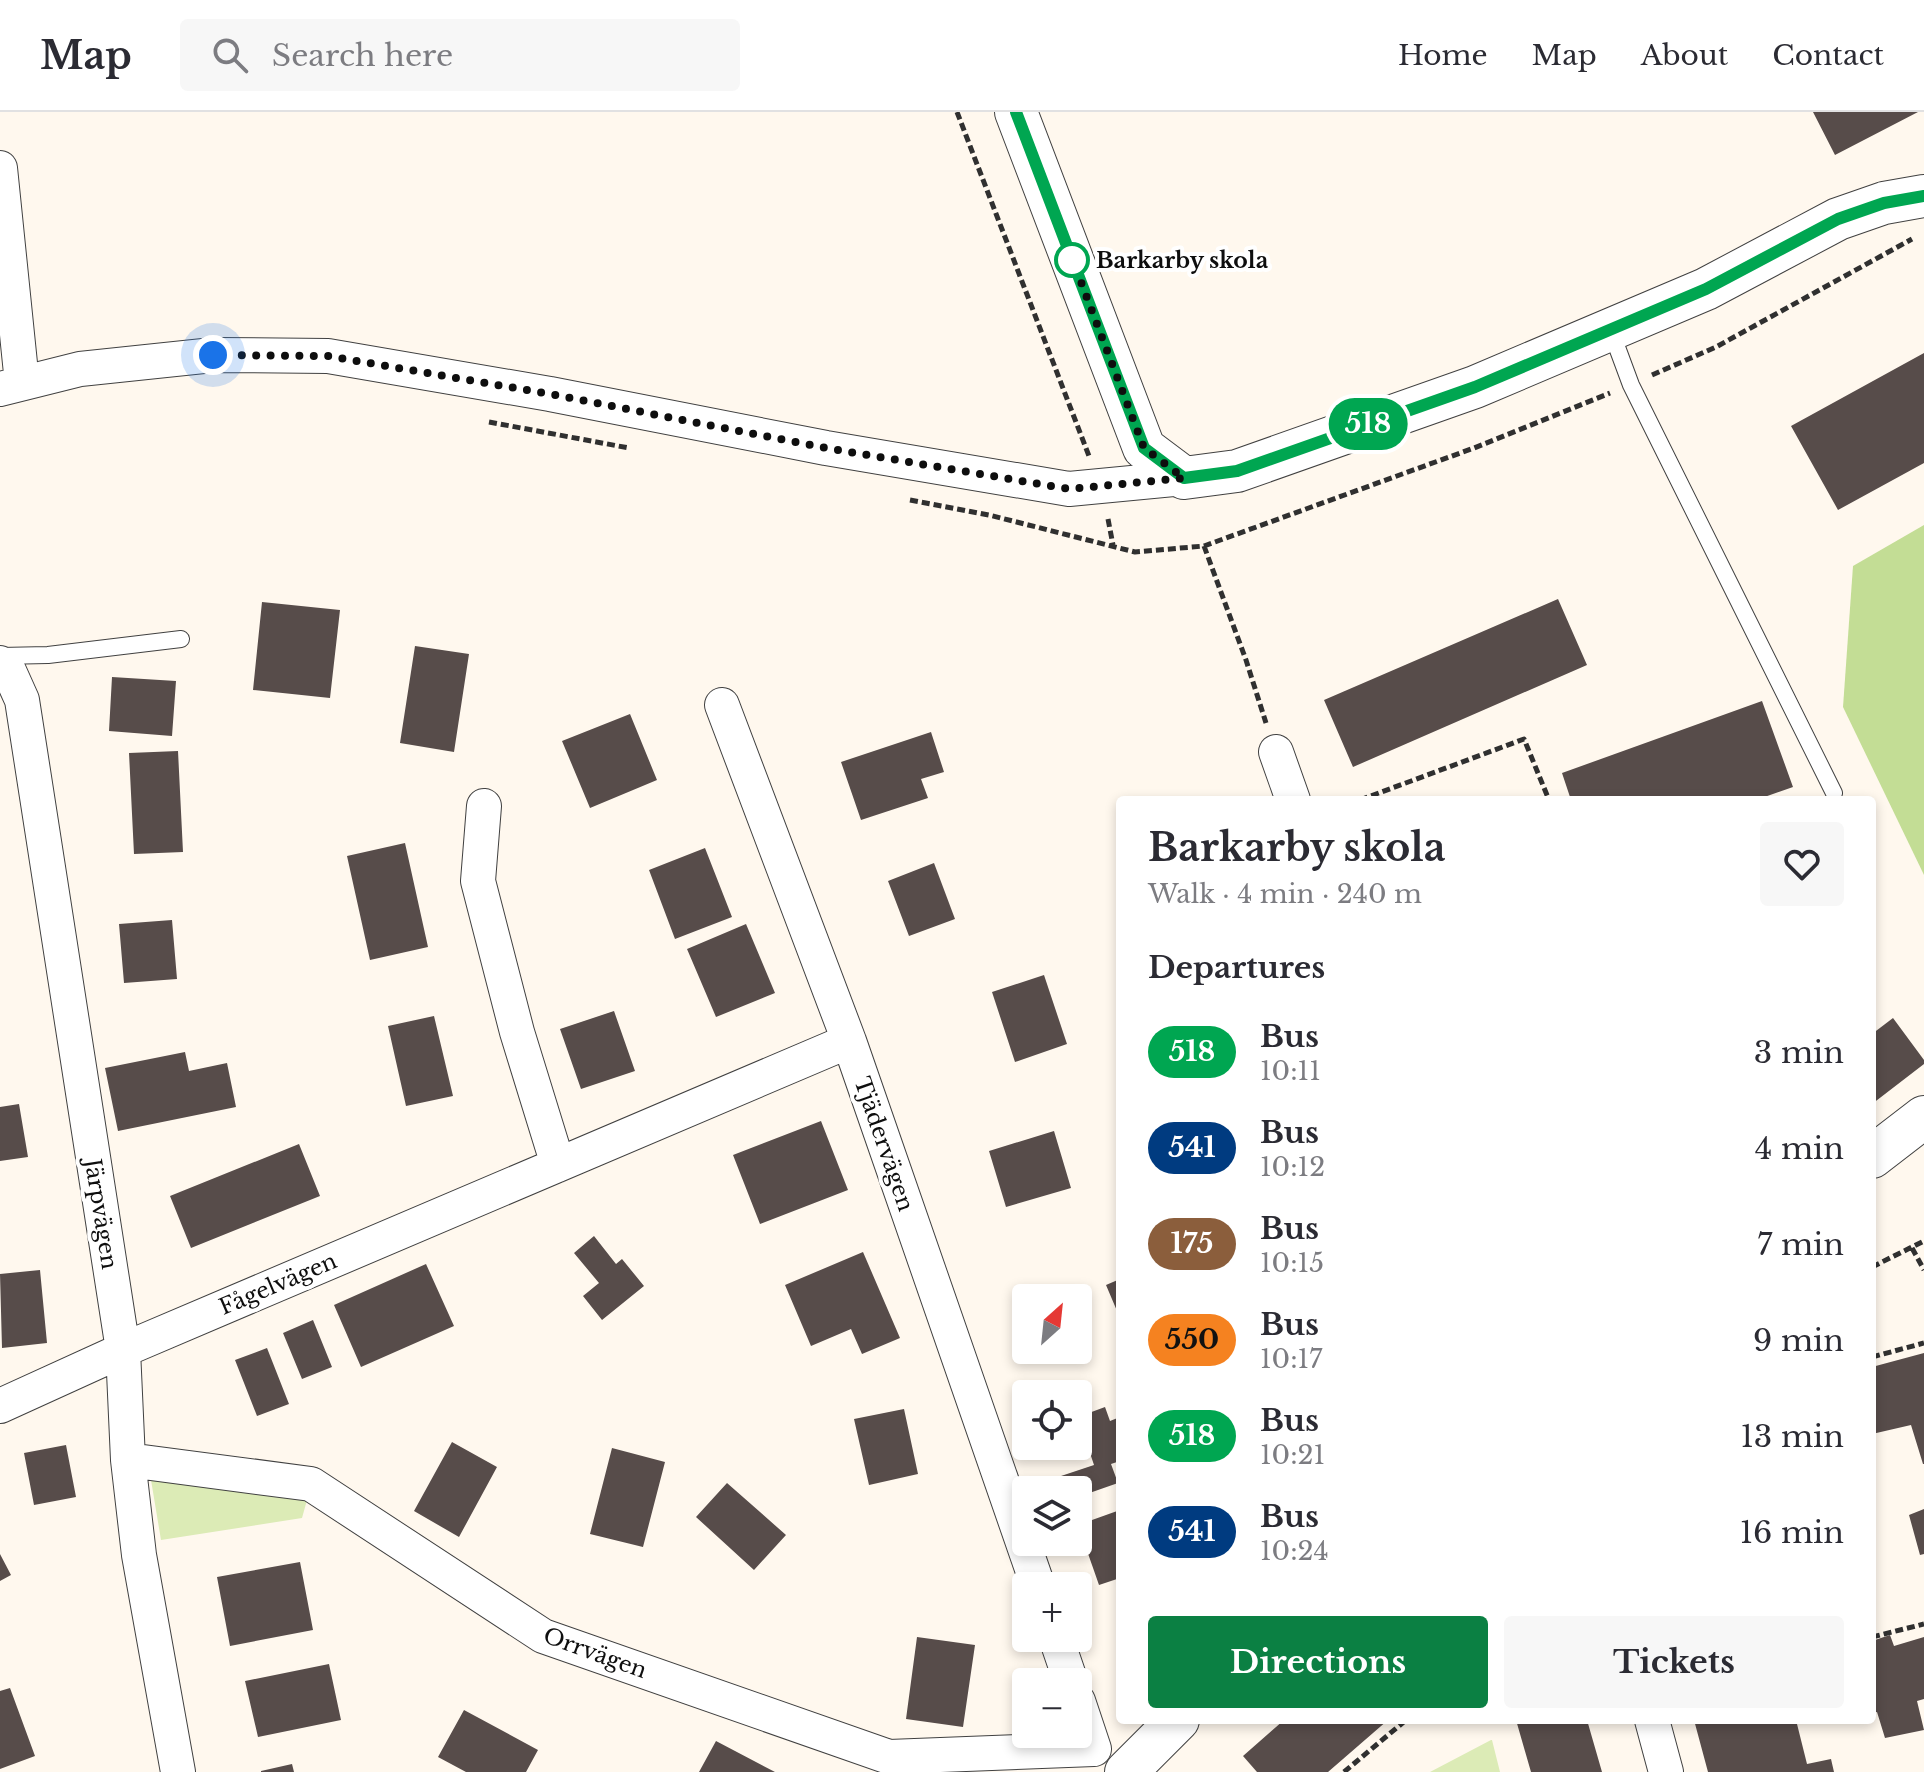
<!DOCTYPE html>
<meta charset="utf-8">
<style>
body{margin:0;font-family:"Libre Baskerville",serif;background:#f7f7f7;color:#2b2b33;height:100vh;display:flex;flex-direction:column;font-size:30px;white-space:nowrap}
*{box-sizing:border-box;margin:0}
p{font-size:26px;color:#7c7c81}
.icon{flex:none;width:44px;height:44px;fill:none;stroke:currentColor;stroke-width:2;stroke-linecap:round;stroke-linejoin:round}
.map{position:relative;flex:1;overflow:hidden}
.details{position:absolute;left:1116px;top:684px;width:760px;height:928px;display:flex;flex-direction:column;background:#fff;border-radius:8px;box-shadow:0 4px 12px #0003}
.details>*{flex:none}
.badge{padding:0 16px;border-radius:26px;font-size:28px;line-height:52px}
.needle{width:52px;rotate:27deg}
.tools{position:absolute;left:1012px;top:1172px;display:grid;gap:16px}
.tools a{display:grid;place-items:center;width:80px;height:80px;border-radius:8px;background:#fff;box-shadow:0 4px 12px #0003;font-size:40px}
.you{position:absolute;width:40px;height:40px;margin:-20px;border:6px solid #fff;border-radius:50%;background:#1a73e8;box-shadow:0 0 0 12px #1a73e833}
.map>.badge{position:absolute;translate:-50% -50%;box-shadow:0 0 0 4px #fff}
h2{padding:0 32px;font-size:30px;line-height:72px}
.round{display:grid;place-items:center;flex:none;width:84px;height:84px;border-radius:8px;background:#f7f7f7}
.headline{display:flex;align-items:center;justify-content:space-between;height:136px;padding:0 32px}
h1{font-size:38px;font-weight:800;line-height:60px}
.cta{display:flex;gap:16px;margin-top:auto;padding:16px 32px}
.cta a{flex:1;height:92px;border-radius:8px;background:#0b8043;color:#fff;font-size:32px;font-weight:800;line-height:92px;text-align:center}
.cta a+a{background:#f7f7f7;color:#2b2b33}
ul{padding:0;list-style:none}
li{display:flex;align-items:center;gap:24px;height:96px;padding:0 32px}
li div{flex:1}
li b{display:block;font-size:30px}
li em{font-style:normal}
li .badge{min-width:88px;font-weight:700;text-align:center}
header{display:flex;align-items:center;gap:48px;box-sizing:border-box;height:112px;padding:0 40px;background:#fff;border-bottom:2px solid #e1e1e2}
header strong{font-size:38px}
nav{display:flex;gap:44px;margin-inline-start:auto;font-size:28px}
.search{width:560px;height:72px;background:#f7f7f7;display:flex;align-items:center;gap:20px;box-sizing:border-box;padding:0 28px;border-radius:8px;color:#7c7c81;font-size:30px}
.map>svg:first-child{display:block}
.green{fill:#dcebb6}
.forest{fill:#c3dd95}
.building{fill:#574c4a}
.lines{fill:none;stroke-linecap:round;stroke-linejoin:round}
.service-casing{stroke:#414141;stroke-width:18}
.minor-casing{stroke:#414141;stroke-width:36}
.tertiary-casing{stroke:#414141;stroke-width:44}
.path{stroke:#303030;stroke-width:5;stroke-dasharray:8 4;stroke-linecap:butt}
.service{stroke:#fff;stroke-width:16}
.minor{stroke:#fff;stroke-width:34}
.tertiary{stroke:#fff;stroke-width:42}
.line-casing{stroke:#fff;stroke-width:18}
.line{stroke:#00a651;stroke-width:12}
.walk{stroke:#0e0e0e;stroke-width:8;stroke-dasharray:0 14.4}
.stop-dot{fill:#fff;stroke:#00a651;stroke-width:4}
.labels{text-anchor:middle;dominant-baseline:central;stroke-width:8;stroke-linejoin:round;paint-order:stroke}
.stop-label{font-size:22px;font-weight:bold;fill:#0e0e0e;stroke:#fff;text-anchor:start}
.street-label{font-size:22px;fill:#0e0e0e;stroke:#fff}
</style>
<header>
<strong>Map</strong>
<div class="search"><svg class="icon" aria-label="search" viewBox="0 0 24 24"><circle cx="10" cy="10" r="6"/><path d="M15 15l6 6"/></svg>Search here</div>
<nav><a>Home</a><a>Map</a><a>About</a><a>Contact</a></nav>
</header>
<div class="map">
<svg width="1924" height="1660" viewBox="0 0 1924 1660">
<rect width="100%" height="100%" fill="#fff8ee"/>
<!-- green -->
<path class="green" d="M 150,1362 L 307,1388 L 302,1406 L 161,1428 Z
M 1492,1628 L 1500,1660 L 1430,1660 L 1491,1628 Z"/>
<!-- forest -->
<path class="forest" d="M 1924,413 L 1924,763 L 1843,595 L 1853,454 Z"/>
<!-- building -->
<path class="building" d="M 1813,0 L 1918,0 L 1835,43 Z
M 1924,241 L 1924,351 L 1838,398 L 1791,314 Z
M 1558,487 L 1587,553 L 1353,655 L 1324,588 Z
M 262,490 L 340,498 L 330,586 L 253,578 Z
M 415,534 L 469,542 L 454,640 L 400,631 Z
M 112,565 L 176,569 L 172,624 L 109,619 Z
M 1762,589 L 1793,675 L 1756,688 L 1571,688 L 1562,661 Z
M 630,602 L 657,668 L 590,696 L 562,629 Z
M 931,620 L 944,660 L 921,667 L 928,686 L 861,708 L 841,650 Z
M 178,639 L 183,740 L 134,742 L 129,641 Z
M 405,731 L 428,835 L 370,848 L 347,744 Z
M 705,736 L 732,805 L 675,827 L 649,758 Z
M 934,751 L 955,807 L 909,824 L 888,769 Z
M 172,808 L 177,867 L 124,871 L 119,812 Z
M 746,812 L 775,881 L 716,905 L 687,837 Z
M 1044,863 L 1067,932 L 1015,950 L 992,880 Z
M 614,899 L 635,959 L 581,977 L 560,917 Z
M 434,904 L 453,984 L 406,994 L 388,914 Z
M 1893,906 L 1924,948 L 1924,952 L 1872,992 L 1872,922 Z
M 185,940 L 189,959 L 227,951 L 236,995 L 118,1019 L 105,956 Z
M 19,992 L 28,1045 L 0,1049 L 0,995 Z
M 821,1009 L 848,1078 L 760,1112 L 733,1043 Z
M 1054,1019 L 1071,1076 L 1006,1095 L 989,1039 Z
M 299,1032 L 320,1084 L 191,1136 L 170,1084 Z
M 594,1124 L 616,1152 L 622,1147 L 644,1174 L 602,1208 L 583,1184 L 599,1171 L 574,1141 Z
M 863,1140 L 900,1226 L 862,1242 L 851,1217 L 811,1234 L 785,1173 Z
M 426,1152 L 454,1214 L 361,1255 L 334,1193 Z
M 40,1158 L 47,1231 L 2,1236 L 0,1162 Z
M 1120,1167 L 1120,1206 L 1106,1173 Z
M 313,1208 L 332,1255 L 302,1267 L 283,1221 Z
M 267,1236 L 289,1292 L 257,1304 L 235,1248 Z
M 1924,1241 L 1924,1352 L 1923,1352 L 1911,1313 L 1872,1322 L 1872,1255 Z
M 1105,1295 L 1110,1309 L 1120,1305 L 1120,1349 L 1111,1352 L 1118,1371 L 1078,1385 L 1078,1378 L 1056,1378 L 1052,1367 L 1094,1353 L 1078,1305 Z
M 904,1297 L 918,1362 L 869,1373 L 854,1307 Z
M 452,1330 L 497,1355 L 459,1425 L 414,1399 Z
M 66,1333 L 76,1385 L 34,1393 L 24,1341 Z
M 612,1336 L 665,1350 L 643,1435 L 590,1422 Z
M 727,1371 L 786,1423 L 754,1458 L 696,1405 Z
M 1924,1397 L 1924,1442 L 1920,1443 L 1909,1403 Z
M 1120,1398 L 1120,1466 L 1099,1473 L 1078,1413 Z
M 0,1442 L 11,1463 L 0,1469 Z
M 300,1450 L 313,1518 L 230,1534 L 217,1465 Z
M 1890,1523 L 1894,1534 L 1924,1525 L 1924,1587 L 1917,1589 L 1924,1618 L 1885,1626 L 1877,1600 L 1872,1601 L 1872,1529 Z
M 917,1525 L 975,1533 L 963,1615 L 906,1607 Z
M 329,1552 L 341,1608 L 258,1625 L 245,1569 Z
M 10,1576 L 35,1644 L 0,1657 L 0,1579 Z
M 464,1598 L 538,1638 L 526,1660 L 466,1660 L 438,1645 Z
M 1284,1608 L 1388,1608 L 1328,1660 L 1257,1660 L 1243,1644 Z
M 1516,1608 L 1587,1608 L 1602,1660 L 1531,1660 Z
M 1694,1608 L 1796,1608 L 1807,1652 L 1831,1647 L 1834,1660 L 1708,1660 Z
M 716,1629 L 775,1660 L 699,1660 Z
M 292,1652 L 294,1660 L 261,1660 L 261,1659 Z"/>
<g class="lines">
<defs>
<path id="service" d="M 1611,219 L 1631,273 L 1834,681
M 0,544 L 48,543 L 181,527"/>
<path id="minor" d="M 0,56 L 22,271
M 0,277 L 80,257 L 213,243 L 328,244 L 550,282 L 826,336 L 1069,377 L 1184,366
M 0,551 L 9,559 L 22,588 L 123,1238 L 128,1348 L 139,1443 L 178,1660
M 722,593 L 849,929 L 1038,1474
M 1276,640 L 1293,688
M 484,694 L 478,769 L 517,920 L 558,1053
M 0,1294 L 123,1238 L 849,929
M 128,1348 L 311,1372 L 543,1524 L 889,1645 L 1094,1637
M 1056,1526 L 1071,1570
M 1078,1589 L 1094,1637
M 1652,1608 L 1666,1660"/>
<path id="tertiary" d="M 1016,0 L 1144,336 L 1184,366 L 1237,359 L 1475,275 L 1706,177 L 1838,107 L 1884,91 L 1924,84
M 1872,1045 L 1924,1005
M 1126,1660 L 1178,1608"/>
</defs>
<!-- service casing -->
<use href="#service" class="service-casing"/>
<!-- minor casing -->
<use href="#minor" class="minor-casing"/>
<!-- tertiary casing -->
<use href="#tertiary" class="tertiary-casing"/>
<!-- path -->
<path class="path" d="M 957,0 L 1089,344
M 1652,263 L 1716,235 L 1912,127
M 489,310 L 629,336
M 910,388 L 989,403 L 1135,440 L 1204,434 L 1474,336 L 1610,281
M 1108,407 L 1113,433
M 1204,434 L 1246,548 L 1266,611
M 1360,688 L 1524,627 L 1549,688
M 1912,1136 L 1924,1158
M 1872,1155 L 1924,1129
M 1872,1245 L 1924,1231
M 1872,1525 L 1924,1512
M 1344,1660 L 1406,1608"/>
<!-- service -->
<use href="#service" class="service"/>
<!-- minor -->
<use href="#minor" class="minor"/>
<!-- tertiary -->
<use href="#tertiary" class="tertiary"/>
</g>
<g class="lines">
<defs>
<path id="line" d="M 1016,0 L 1144,336 L 1184,366 L 1237,359 L 1475,275 L 1706,177 L 1838,107 L 1884,91 L 1924,84"/>
</defs>
<!-- line casing -->
<use href="#line" class="line-casing"/>
<!-- line -->
<use href="#line" class="line"/>
<!-- walk -->
<path class="walk" d="M 213,243 L 328,244 L 550,282 L 826,336 L 1069,377 L 1184,366 L 1144,336 L 1070,141 L 1072,148"/>
</g>
<!-- markers -->
<circle class="stop-dot" cx="1072" cy="148" r="16"/>
<g class="labels">
<!-- stop labels -->
<g class="stop-label">
<text x="1096" y="148">Barkarby skola</text>
</g>
<!-- street labels -->
<g class="street-label">
<text transform="translate(884 1032) rotate(71)">Tjädervägen</text>
<text transform="translate(101 1102) rotate(81)">Järpvägen</text>
<text transform="translate(278 1172) rotate(-23)">Fågelvägen</text>
<text transform="translate(595 1541) rotate(20)">Orrvägen</text>
</g>
</g>
</svg>
<div class="tools">
<a><svg class="needle" viewBox="-14 -14 28 28"><path d="M0-13l5 13h-10z" fill="#e53935"/><path d="M0 13l5-13h-10z" fill="#7c7c81"/></svg></a>
<a><svg class="icon" aria-label="locate" viewBox="0 0 24 24"><circle cx="12" cy="12" r="6"/><path d="M12 2v4M12 18v4M2 12h4M18 12h4"/></svg></a>
<a><svg class="icon" aria-label="layers" viewBox="0 0 24 24"><path d="M12 4l9 5-9 5-9-5zM3 14l9 5 9-5"/></svg></a>
<a>+</a>
<a>−</a>
</div>
<div class="you" style="left:213px;top:243px"></div>
<b class="badge" style="left:1368px;top:312px;background:#00a651;color:#fff">518</b>
<section class="details">
<div class="headline"><div><h1>Barkarby skola</h1><p>Walk · 4 min · 240 m</p></div><a class="round"><svg class="icon" aria-label="heart" viewBox="0 0 24 24"><path d="M12 20l-8-8c-3-5 5-10 8-4 3-6 11-1 8 4z"/></svg></a></div>
<h2>Departures</h2>
<ul>
<li><span class="badge" style="background:#00a651;color:#fff">518</span><div><b>Bus</b><p>10:11</p></div><em>3 min</em></li>
<li><span class="badge" style="background:#003b80;color:#fff">541</span><div><b>Bus</b><p>10:12</p></div><em>4 min</em></li>
<li><span class="badge" style="background:#8b5e3c;color:#fff">175</span><div><b>Bus</b><p>10:15</p></div><em>7 min</em></li>
<li><span class="badge" style="background:#f58220;color:#111">550</span><div><b>Bus</b><p>10:17</p></div><em>9 min</em></li>
<li><span class="badge" style="background:#00a651;color:#fff">518</span><div><b>Bus</b><p>10:21</p></div><em>13 min</em></li>
<li><span class="badge" style="background:#003b80;color:#fff">541</span><div><b>Bus</b><p>10:24</p></div><em>16 min</em></li>
</ul>
<div class="cta"><a>Directions</a><a>Tickets</a></div>
</section>
</div>
